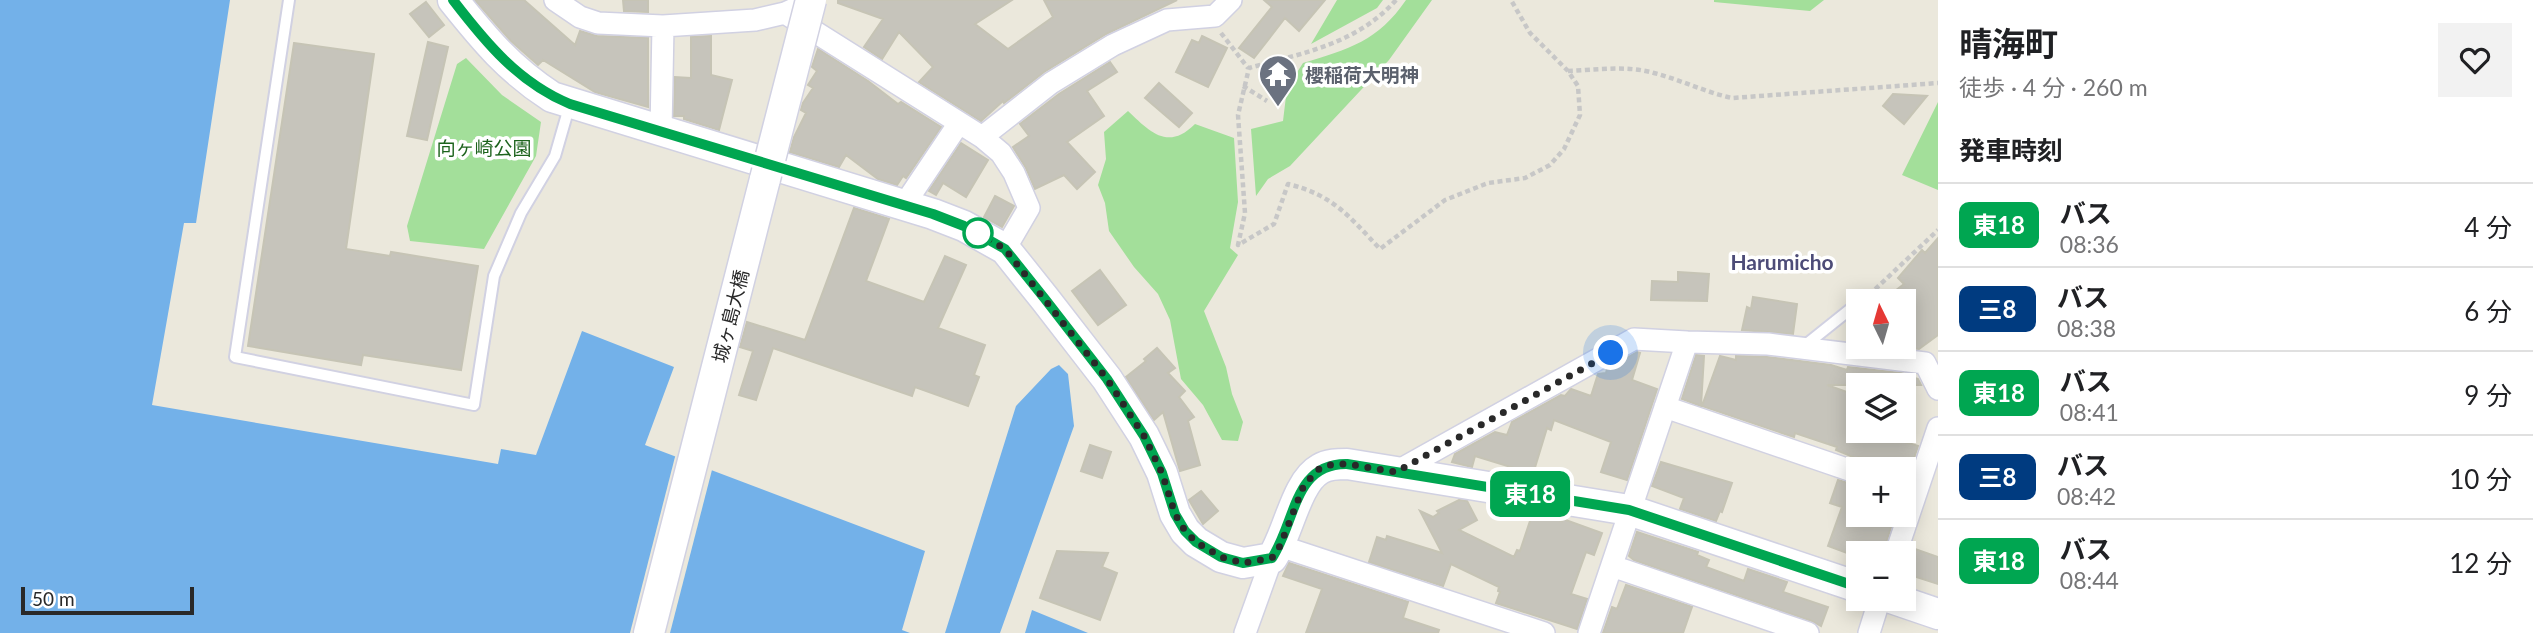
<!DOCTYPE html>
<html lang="ja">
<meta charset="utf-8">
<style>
body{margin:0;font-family:Lato,"Noto Sans JP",sans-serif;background:#f2f2f2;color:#202124;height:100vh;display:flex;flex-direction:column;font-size:26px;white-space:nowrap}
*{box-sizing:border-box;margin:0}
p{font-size:23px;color:#757577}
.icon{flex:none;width:38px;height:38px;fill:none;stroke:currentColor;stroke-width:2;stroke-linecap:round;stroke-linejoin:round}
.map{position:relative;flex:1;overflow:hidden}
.details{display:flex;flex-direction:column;background:#fff;width:595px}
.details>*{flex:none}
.badge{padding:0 14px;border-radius:10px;font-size:24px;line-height:46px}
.needle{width:46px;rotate:355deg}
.buttons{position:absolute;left:1846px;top:289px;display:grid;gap:14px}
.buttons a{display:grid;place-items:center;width:70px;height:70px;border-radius:0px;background:#fff;box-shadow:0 4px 18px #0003;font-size:35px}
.scale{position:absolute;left:21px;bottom:18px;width:173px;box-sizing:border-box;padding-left:7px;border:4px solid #292929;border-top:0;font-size:19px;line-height:24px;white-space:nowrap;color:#292929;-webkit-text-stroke:5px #fff;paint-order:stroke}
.you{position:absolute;width:35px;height:35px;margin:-18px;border:5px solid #fff;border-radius:50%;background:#1a73e8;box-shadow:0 0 0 10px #1a73e833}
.map>.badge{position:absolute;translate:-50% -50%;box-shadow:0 0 0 4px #fff}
h2{padding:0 21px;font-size:26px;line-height:63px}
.round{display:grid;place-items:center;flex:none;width:74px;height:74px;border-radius:0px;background:#f2f2f2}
.head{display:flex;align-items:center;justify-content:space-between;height:119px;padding:0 21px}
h1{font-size:33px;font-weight:700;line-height:52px}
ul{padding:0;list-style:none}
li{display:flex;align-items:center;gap:21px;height:84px;padding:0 21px;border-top:2px solid #e0e0e0}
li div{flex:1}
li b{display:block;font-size:26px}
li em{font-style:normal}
li .badge{min-width:77px;font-weight:700;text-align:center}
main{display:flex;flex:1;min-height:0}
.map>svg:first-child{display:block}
.green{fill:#a3df9a}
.water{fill:#73b1e9}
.pier{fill:#ebe8dc}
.building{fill:#c6c4bb;stroke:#c6c4b5;stroke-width:2}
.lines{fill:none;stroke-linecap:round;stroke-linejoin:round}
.lane-casing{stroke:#d1d1e2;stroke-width:14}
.street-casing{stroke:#d1d1e2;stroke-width:24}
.secondary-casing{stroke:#d1d1e2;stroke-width:33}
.path{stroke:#c7c7c7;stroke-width:4.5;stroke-dasharray:5 3.5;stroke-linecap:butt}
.lane{stroke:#fff;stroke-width:10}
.street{stroke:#fff;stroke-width:21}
.secondary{stroke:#fff;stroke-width:30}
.secondary-bridge-casing{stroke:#d1d1e2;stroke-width:33;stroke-linecap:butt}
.secondary-bridge{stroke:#fff;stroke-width:30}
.line-casing{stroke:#fff;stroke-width:16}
.line{stroke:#00a651;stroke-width:10}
.walk{stroke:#292929;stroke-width:7;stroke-dasharray:0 12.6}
.stop-dot{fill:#fff;stroke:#00a651;stroke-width:3.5}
.labels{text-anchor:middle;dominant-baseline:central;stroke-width:7;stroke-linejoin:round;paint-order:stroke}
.worship-label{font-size:19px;font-weight:bold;fill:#5b616d;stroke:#fff;text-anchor:start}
.park-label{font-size:19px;fill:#1d631d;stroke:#fff}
.street-label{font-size:19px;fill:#292929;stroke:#fff}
.neighbourhood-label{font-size:21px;font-weight:bold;fill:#4d4c78;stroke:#fff}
</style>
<main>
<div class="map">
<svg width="1938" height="633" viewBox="0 0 1938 633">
<rect width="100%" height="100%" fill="#ebe8dc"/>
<!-- green -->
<path class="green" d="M 1337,0 L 1383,0 L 1377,8 L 1311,44 Z
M 1406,0 L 1432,0 L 1389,60 L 1290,166 L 1268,179 L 1256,196 L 1251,129 L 1283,121 L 1287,88 L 1303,63 C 1349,49 1378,41 1406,0 Z
M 1714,0 L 1824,0 L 1810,11 L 1714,2 Z
M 466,58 L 502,95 L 541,122 L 536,156 L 484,249 L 410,241 L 407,226 L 457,64 Z
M 1938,102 L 1938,190 L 1902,175 Z
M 1128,111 C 1150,132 1168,151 1195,124 L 1234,138 L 1238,202 L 1230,248 L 1238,255 L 1204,311 L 1226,367 L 1232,394 L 1243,422 L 1238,441 L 1222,440 L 1203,405 L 1181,379 L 1170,320 L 1158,294 L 1134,267 L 1109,231 L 1105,203 L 1098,185 L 1106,159 L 1104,132 Z"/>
<!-- water -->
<path class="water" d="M 0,0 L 230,0 L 196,223 L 184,223 L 152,405 L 498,464 L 501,449 L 536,455 L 582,331 L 674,367 L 645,445 L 925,551 L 902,630 L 910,633 L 0,633 Z
M 1059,365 L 1068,374 L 1074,426 L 1000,633 L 945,633 L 1016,406 L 1051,369 Z
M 1032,610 L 1088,633 L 1025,633 Z"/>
<!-- pier -->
<path class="pier" d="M 676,453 L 713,466 L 670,633 L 630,633 Z"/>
<!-- building -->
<path class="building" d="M 475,0 L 524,0 L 575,45 L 580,31 L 597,36 L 648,38 L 648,107 L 595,92 L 543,60 L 538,65 L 511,41 Z
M 623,0 L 648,0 L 648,12 L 624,11 Z
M 838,0 L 1012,0 L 975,24 L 1008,49 L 1053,17 L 1044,0 L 1177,0 L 1106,34 L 1044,72 L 1004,103 L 1003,101 L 981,121 L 919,82 L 933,67 L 899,32 L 882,59 L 864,47 L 883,19 L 838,3 Z
M 1264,0 L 1325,0 L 1299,31 L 1285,18 L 1254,58 L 1239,48 L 1272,7 Z
M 426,2 L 444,25 L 429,37 L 410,14 Z
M 711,36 L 711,75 L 732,80 L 719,130 L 684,119 L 684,116 L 674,116 L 675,77 L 691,78 L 691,37 Z
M 1202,36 L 1227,48 L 1208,87 L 1176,72 L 1192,40 L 1199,43 Z
M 428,42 L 448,47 L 427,140 L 407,136 Z
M 294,43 L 374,54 L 346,249 L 390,256 L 391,252 L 478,266 L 461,370 L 363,355 L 361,365 L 248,346 Z
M 818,49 L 868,81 L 898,104 L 901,102 L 941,127 L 906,178 L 903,176 L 897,185 L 878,179 L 846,155 L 839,167 L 790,152 L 794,137 L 806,113 L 801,110 L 803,103 L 813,88 L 808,85 L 817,71 L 812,67 Z
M 1110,62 L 1117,72 L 1087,91 L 1104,116 L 1067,142 L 1095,172 L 1077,189 L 1064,175 L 1035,189 L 1026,168 L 1013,147 L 1029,136 L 1020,124 L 1059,94 Z
M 1159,83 L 1192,113 L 1179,127 L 1145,98 Z
M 1893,94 L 1927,96 L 1904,124 L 1883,106 Z
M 961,143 L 988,160 L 966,197 L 943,183 L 936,195 L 929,191 Z
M 995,196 L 1014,206 L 1002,227 L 984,217 Z
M 854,208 L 889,219 L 866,281 L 924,302 L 945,256 L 966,265 L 938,328 L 985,345 L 974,375 L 979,377 L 968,406 L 915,387 L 912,396 L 773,348 L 756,400 L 739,395 L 753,351 L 740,347 L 747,322 L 805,340 Z
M 1938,238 L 1938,335 L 1919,349 L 1904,347 L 1904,301 L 1882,301 L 1904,284 L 1898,278 L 1922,250 L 1925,253 Z
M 1100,270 L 1126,305 L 1098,325 L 1072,291 Z
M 1678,272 L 1709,274 L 1707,301 L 1651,300 L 1652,281 L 1678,282 Z
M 1753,297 L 1797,304 L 1793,334 L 1742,330 L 1747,307 L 1751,309 Z
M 1157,348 L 1175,368 L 1168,373 L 1185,391 L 1179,397 L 1194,417 L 1188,421 L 1200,465 L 1180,471 L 1163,412 L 1154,420 L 1126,377 L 1146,361 L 1144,359 Z
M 1637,352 L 1640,353 L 1632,380 L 1657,389 L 1627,480 L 1601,472 L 1611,442 L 1554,420 L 1551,430 L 1547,428 L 1533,474 L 1475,456 L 1472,467 L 1452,462 L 1455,454 L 1495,432 L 1507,435 L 1512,422 L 1561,395 L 1565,396 L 1571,389 L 1591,396 L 1598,374 L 1606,373 L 1607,369 Z
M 1696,355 L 1704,356 L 1701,406 L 1682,399 Z
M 1720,356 L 1736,360 L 1736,356 L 1767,357 L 1831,365 L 1847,370 L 1848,367 L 1901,373 L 1918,379 L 1921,385 L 1827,385 L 1858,396 L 1858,430 L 1906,430 L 1902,441 L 1918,446 L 1911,467 L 1901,464 L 1898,469 L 1868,459 L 1858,457 L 1858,459 L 1836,450 L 1837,447 L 1795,433 L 1794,437 L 1702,406 Z
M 1090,445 L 1111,452 L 1102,478 L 1081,471 Z
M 1661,462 L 1732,483 L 1722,512 L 1720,511 L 1716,521 L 1680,509 L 1684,498 L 1652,486 Z
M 1838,480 L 1858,486 L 1858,514 L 1895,514 L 1883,553 L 1858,553 L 1858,557 L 1828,546 L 1842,507 L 1830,503 Z
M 1201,491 L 1218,511 L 1203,524 L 1189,500 Z
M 1459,500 L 1467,501 L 1477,520 L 1459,530 L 1514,557 L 1517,550 L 1520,551 L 1533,512 L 1562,521 L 1563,519 L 1602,533 L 1594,555 L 1586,552 L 1571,594 L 1587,599 L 1577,629 L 1496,603 L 1500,592 L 1498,591 L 1499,587 L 1451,564 L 1443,586 L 1369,562 L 1377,537 L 1386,540 L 1387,536 L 1442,553 L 1420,511 L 1433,517 L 1439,513 L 1437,511 Z
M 1637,532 L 1698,552 L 1697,555 L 1709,560 L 1706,567 L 1744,581 L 1748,569 L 1787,582 L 1783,592 L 1828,607 L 1821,626 L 1812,621 L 1634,560 L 1629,556 Z
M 1912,548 L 1938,557 L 1938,584 L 1904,573 L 1904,563 Z
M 1057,551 L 1108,553 L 1102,567 L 1117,573 L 1100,620 L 1040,598 Z
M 1289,563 L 1408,602 L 1403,618 L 1439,630 L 1438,633 L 1306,633 L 1322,589 L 1283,576 Z
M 1626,585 L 1692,607 L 1683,633 L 1603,633 L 1612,607 L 1617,609 Z"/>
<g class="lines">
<defs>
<path id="lane" d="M 289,0 L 235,357 L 474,405 L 494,276 L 521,213 L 555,156 L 570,104
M 1803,347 L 1858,303"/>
<path id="street" d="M 555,0 L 580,17 L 598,23 L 663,26 L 755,20 L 785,13
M 814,0 L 785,13 L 982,137 L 1001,153 L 1014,173 L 1029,208 L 1005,249
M 661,131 L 663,26
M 982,137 L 1051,83 L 1113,45 L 1167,20 L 1215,16 L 1231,0
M 904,205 L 959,123
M 1665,407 L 1858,473
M 1396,472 L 1634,339 L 1687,342
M 1280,546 L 1544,633
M 1896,553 L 1938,428
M 1612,566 L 1808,633
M 1245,633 L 1272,558
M 1589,633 L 1687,342 L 1768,344 L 1925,363 L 1938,389
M 1869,633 L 1880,598"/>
<path id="secondary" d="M 453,0 C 485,40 509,69 552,97 L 933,214 L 964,226 L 1005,249 L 1045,299 L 1107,379 L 1144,436 L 1162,473 L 1175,514 L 1185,531 L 1196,542 L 1221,557 L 1243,563 L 1272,558 C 1288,535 1296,482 1320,469 C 1328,464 1338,464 1347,464 L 1629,510 L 1858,587
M 1891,598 L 1938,614
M 649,633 L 765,179"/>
</defs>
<!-- lane casing -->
<use href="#lane" class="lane-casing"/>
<!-- street casing -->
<use href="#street" class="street-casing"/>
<!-- secondary casing -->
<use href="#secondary" class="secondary-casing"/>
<!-- path -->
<path class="path" d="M 1396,0 C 1357,44 1303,53 1249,68 L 1238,115 L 1245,213 L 1238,245 L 1274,224 L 1288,184 C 1333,195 1349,216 1380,249 L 1445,200 L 1488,183 L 1525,178 L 1550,165 L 1564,149 L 1580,115 L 1578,86 L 1568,71 L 1530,33 L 1511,0
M 1221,33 L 1248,68
M 1568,71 C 1595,70 1627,65 1654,73 C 1681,80 1705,92 1732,98 L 1938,83
M 1243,86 L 1267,101
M 1869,295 L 1938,230"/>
<!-- lane -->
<use href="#lane" class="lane"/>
<!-- street -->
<use href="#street" class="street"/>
<!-- secondary -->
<use href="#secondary" class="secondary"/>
<defs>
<path id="secondary-bridge" d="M 765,179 L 811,0"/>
</defs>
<!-- secondary-bridge casing -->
<use href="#secondary-bridge" class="secondary-bridge-casing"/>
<!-- secondary-bridge -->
<use href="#secondary-bridge" class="secondary-bridge"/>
</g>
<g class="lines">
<defs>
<path id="line" d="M 453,0 C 486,43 519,83 570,104 L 933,214 L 964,226 L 1005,249 L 1045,299 L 1107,379 L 1144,436 L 1162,473 L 1175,514 L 1185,531 L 1196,542 L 1221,557 L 1243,563 L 1272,558 C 1296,521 1294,463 1347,464 L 1629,510 L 1858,587"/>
</defs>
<!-- line casing -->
<use href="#line" class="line-casing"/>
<!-- line -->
<use href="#line" class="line"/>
<!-- walk -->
<path class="walk" d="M 978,233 L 1005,249 L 1107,379 L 1144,436 L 1162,473 L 1175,514 L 1185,531 L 1196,542 L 1221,557 L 1243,563 L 1272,558 L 1280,546 L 1304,485 L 1320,468 L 1334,464 L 1347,464 L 1396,472 L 1611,353"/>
</g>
<!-- icons -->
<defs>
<symbol id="temple-pin" viewBox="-11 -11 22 30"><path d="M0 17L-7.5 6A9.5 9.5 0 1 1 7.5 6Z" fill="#6b7280" stroke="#fff"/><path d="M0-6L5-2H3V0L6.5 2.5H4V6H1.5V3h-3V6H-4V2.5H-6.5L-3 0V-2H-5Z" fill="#fff"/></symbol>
</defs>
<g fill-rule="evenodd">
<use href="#temple-pin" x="1256" y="52" width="44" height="60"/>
</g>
<!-- markers -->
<circle class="stop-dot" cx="978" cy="233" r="14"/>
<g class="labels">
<!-- worship labels -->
<g class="worship-label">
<text x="1305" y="74">櫻稲荷大明神</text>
</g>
<!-- park labels -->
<g class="park-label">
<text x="484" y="147">向ヶ崎公園</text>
</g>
<!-- street labels -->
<g class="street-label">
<text transform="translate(730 316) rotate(-76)">城ヶ島大橋</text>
</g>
<!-- neighbourhood labels -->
<g class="neighbourhood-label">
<text x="1782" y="261">Harumicho</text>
</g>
</g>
</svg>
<div class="buttons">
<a><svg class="needle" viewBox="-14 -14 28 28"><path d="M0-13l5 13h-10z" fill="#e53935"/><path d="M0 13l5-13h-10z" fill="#757577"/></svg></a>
<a><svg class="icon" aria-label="layers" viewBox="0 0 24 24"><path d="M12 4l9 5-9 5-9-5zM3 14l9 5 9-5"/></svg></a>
<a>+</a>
<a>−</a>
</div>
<div class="scale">50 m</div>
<div class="you" style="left:1611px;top:353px"></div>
<b class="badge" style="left:1530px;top:494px;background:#00a651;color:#fff">東18</b>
</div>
<section class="details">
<div class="head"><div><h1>晴海町</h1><p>徒歩 · 4 分 · 260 m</p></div><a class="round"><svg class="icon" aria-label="heart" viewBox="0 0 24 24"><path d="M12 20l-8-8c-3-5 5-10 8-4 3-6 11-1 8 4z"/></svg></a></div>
<h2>発車時刻</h2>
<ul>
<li><span class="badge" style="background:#00a651;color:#fff">東18</span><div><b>バス</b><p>08:36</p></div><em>4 分</em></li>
<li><span class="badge" style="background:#003b80;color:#fff">三8</span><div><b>バス</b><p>08:38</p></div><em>6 分</em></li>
<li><span class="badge" style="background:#00a651;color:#fff">東18</span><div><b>バス</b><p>08:41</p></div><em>9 分</em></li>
<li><span class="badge" style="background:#003b80;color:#fff">三8</span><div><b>バス</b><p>08:42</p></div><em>10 分</em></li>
<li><span class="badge" style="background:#00a651;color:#fff">東18</span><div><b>バス</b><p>08:44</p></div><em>12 分</em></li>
</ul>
</section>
</main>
